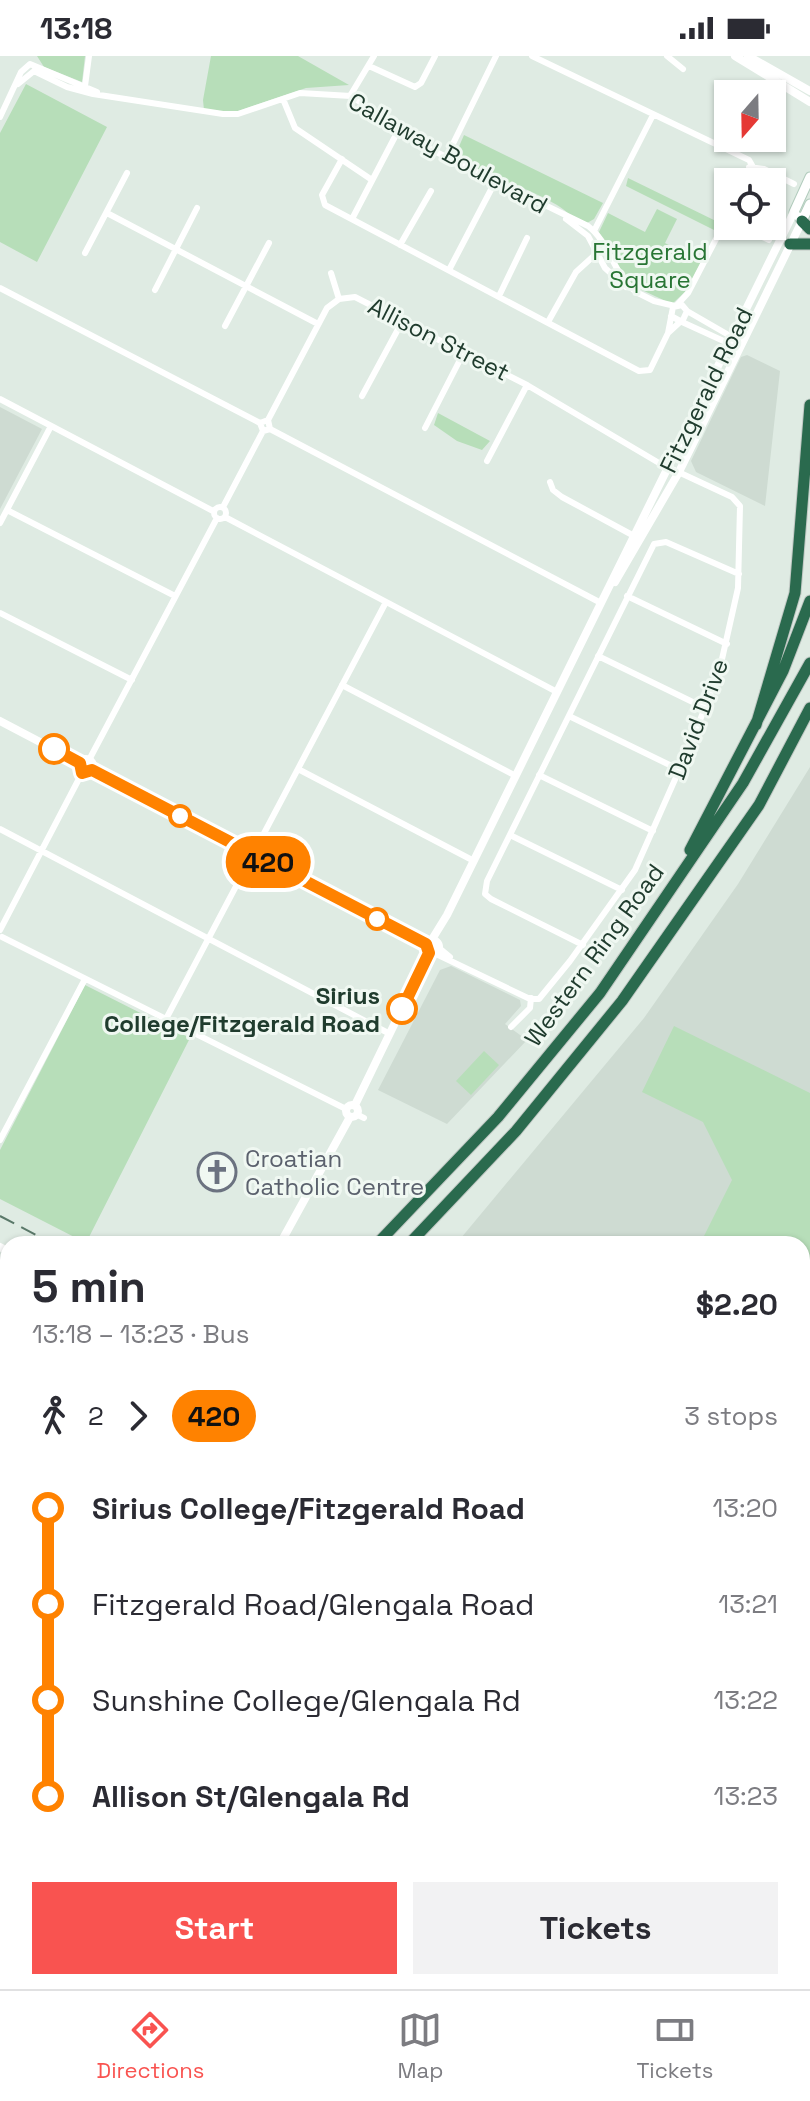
<!DOCTYPE html>
<meta charset="utf-8">
<style>
body{margin:0;font-family:"Space Grotesk",sans-serif;background:#f2f2f3;color:#2b2b33;height:100vh;display:flex;flex-direction:column;font-size:30px;white-space:nowrap}
*{box-sizing:border-box;margin:0}
p{font-size:26px;color:#7c7c81}
.icon{flex:none;width:44px;height:44px;fill:none;stroke:currentColor;stroke-width:2;stroke-linecap:round;stroke-linejoin:round}
.map{position:relative;flex:1;overflow:hidden}
.side{position:absolute;left:0px;top:1180px;width:810px;height:754px;display:flex;flex-direction:column;background:#fff;border-radius:24px 24px 0 0;box-shadow:0 2px 6px #0004}
.side>*{flex:none}
.badge{padding:0 16px;border-radius:26px;font-size:28px;line-height:52px}
.needle{width:52px;rotate:200deg}
.fabs{position:absolute;left:714px;top:24px;display:grid;gap:16px}
.fabs a{display:grid;place-items:center;width:72px;height:72px;border-radius:0px;background:#fff;box-shadow:0 2px 6px #0004;font-size:40px}
.map>.badge{position:absolute;translate:-50% -50%;box-shadow:0 0 0 4px #fff}
.legs{display:flex;align-items:center;gap:12px;height:88px;padding:0 32px;font-size:26px}
.legs p{margin-inline-start:auto}
.overview{display:flex;align-items:center;justify-content:space-between;height:136px;padding:0 32px}
h1{font-size:44px;font-weight:700;line-height:60px}
.cta{display:flex;gap:16px;margin-top:auto;padding:16px 32px}
.cta a{flex:1;height:92px;border-radius:0px;background:#f95350;color:#fff;font-size:32px;font-weight:700;line-height:92px;text-align:center}
.cta a+a{background:#f2f2f3;color:#2b2b33}
ul{padding:0 32px;list-style:none}
li{display:flex;align-items:center;gap:28px;height:96px;font-size:30px}
li i{display:grid;place-items:center;width:12px;height:100%;margin:0 10px;background:currentColor}
li i::after{content:'';width:20px;height:20px;margin:-10px;border:6px solid;border-radius:50%;background:#fff}
li p{margin-inline-start:auto}
li:first-child i{background:linear-gradient(#0000 50%,currentColor 0)}
li:last-child i{background:linear-gradient(currentColor 50%,#0000 0)}
.status{display:flex;justify-content:space-between;align-items:center;height:56px;padding:0 40px;background:#fff;direction:ltr}
.status svg{height:22px;fill:currentColor}
.tab-bar{display:flex;justify-content:space-around;align-items:center;height:112px;border-top:2px solid #e1e1e2;background:#fff;font-size:22px;color:#7c7c81}
.tab-bar a{display:grid;justify-items:center;gap:4px}
.tab-bar .current{color:#f95350}
.map>svg:first-child{display:block}
.built{fill:#cedbd2}
.green{fill:#b7deb9}
.lines{fill:none;stroke-linecap:round;stroke-linejoin:round}
.secondary-casing{stroke:#b2ccbd;stroke-width:11}
.motorway-casing{stroke:#c1c8c4;stroke-width:13}
.minor{stroke:#fff;stroke-width:6}
.tertiary{stroke:#fff;stroke-width:8}
.secondary{stroke:#fff;stroke-width:9}
.motorway{stroke:#2a6a4e;stroke-width:11}
.rail{stroke:#5a7869;stroke-width:2;stroke-dasharray:16 8;stroke-linecap:butt}
.line-1-casing{stroke:#fff;stroke-width:18}
.line-1{stroke:#ff8200;stroke-width:12}
.stop-1-dot{fill:#fff;stroke:#ff8200;stroke-width:4}
.labels{text-anchor:middle;dominant-baseline:central;stroke-width:6;stroke-linejoin:round;paint-order:stroke}
.street-label{font-size:24px;fill:#203c2e;stroke:#f0f8f2}
.park-label{font-size:24px;fill:#287534;stroke:#f0f8f2}
.stop-label{font-size:24px;font-weight:bold;fill:#203c2e;stroke:#f0f8f2;text-anchor:end}
.worship-label{font-size:24px;fill:#5b616d;stroke:#f0f8f2;text-anchor:start}
</style>
<div class="status"><b>13:18</b><svg viewBox="0 0 49 12"><path d="M0 12V9h3v3zM5 12V6h3v6zM10 12V3h3v9zM15 12V0h3v12zM26 1h20v11H26zM47 4h2v5h-2z"/></svg></div>
<div class="map">
<svg width="810" height="1933" viewBox="0 0 810 1933">
<rect width="100%" height="100%" fill="#dfebe3"/>
<!-- built -->
<path class="built" d="M 747,299 L 780,315 L 765,450 L 696,416 L 691,405 L 741,301 Z
M 0,351 L 42,373 L 0,453 Z
M 810,711 L 810,1586 L 802,1581 L 802,1188 L 456,1188 L 644,962 L 738,828 Z
M 451,910 L 520,944 L 521,950 L 505,968 L 527,984 L 447,1068 L 378,1034 L 440,914 Z
M 8,1572 L 8,1926 L 802,1926 L 802,1649 L 810,1655 L 810,1933 L 0,1933 L 0,1581 Z"/>
<!-- green -->
<path class="green" d="M 37,0 L 85,0 L 82,26 L 44,11 Z
M 211,0 L 298,0 L 349,29 L 306,32 L 235,56 L 204,54 L 203,44 Z
M 26,28 L 107,71 L 37,206 L 0,186 L 0,77 Z
M 464,79 L 603,147 L 594,163 L 587,167 L 571,160 C 551,138 482,119 454,102 Z
M 628,122 L 720,167 L 716,175 L 626,130 Z
M 657,153 L 677,163 L 665,187 L 701,206 L 687,234 L 672,248 L 629,228 L 599,176 L 608,157 L 645,176 Z
M 438,357 L 490,385 L 482,394 L 457,385 L 434,369 Z
M 85,929 L 190,982 L 86,1187 L 0,1143 L 0,1094 Z
M 674,970 L 810,1037 L 810,1269 L 802,1265 L 802,1188 L 700,1188 L 732,1124 L 703,1066 L 642,1036 Z
M 484,995 L 499,1009 L 471,1039 L 456,1025 Z"/>
<g class="lines">
<defs>
<path id="secondary" d="M 794,156 L 810,121
M 799,161 L 802,165 L 810,148"/>
<path id="motorway" d="M 802,165 L 810,173
M 790,188 L 810,188
M 756,669 L 795,537 L 810,349
M 690,794 L 783,615 L 810,545
M 377,1188 L 498,1061 L 600,937 L 743,727 L 810,607
M 409,1188 L 516,1075 L 622,945 L 759,749 L 810,652
M 0,1505 L 8,1496
M 0,1541 L 8,1533"/>
</defs>
<!-- secondary casing -->
<use href="#secondary" class="secondary-casing"/>
<!-- motorway casing -->
<use href="#motorway" class="motorway-casing"/>
<!-- minor -->
<path class="minor" d="M 532,0 L 749,104 L 753,111 L 745,126
M 667,0 L 683,13
M 369,10 L 415,31 L 421,27 L 435,0
M 34,15 L 67,31 L 93,38 L 223,58 L 238,58 L 300,37 L 351,40 L 430,93 L 588,170 C 610,187 612,216 636,236
M 18,28 L 34,15
M 85,30 L 89,0
M 350,40 L 374,0
M 283,43 L 295,72 L 372,124
M 0,61 L 21,16 L 30,8 L 97,36
M 446,102 L 496,0
M 342,103 L 322,139 L 325,149 L 639,315 L 650,314 L 668,277 L 680,266
M 749,111 L 764,113 L 794,128
M 107,157 L 318,268
M 352,163 L 399,73
M 566,163 L 588,180 L 605,212 L 626,231
M 740,170 L 769,184
M 594,175 L 653,59
M 400,189 L 431,135
M 85,197 L 127,117
M 449,214 L 495,126
M 331,217 L 339,243
M 0,232 L 260,367
M 155,234 L 197,152
M 636,236 L 654,245 L 675,250
M 499,240 L 527,182
M 677,249 L 688,237 L 728,160
M 687,255 L 732,281
M 548,266 L 576,216 L 598,196
M 682,266 L 728,287
M 225,270 L 269,187
M 668,277 L 673,251 L 682,249 L 687,255 L 682,266 L 671,260
M 362,340 L 403,264
M 0,343 L 213,455
M 268,364 L 327,252 L 339,243 L 355,241 L 527,329 L 659,407 L 732,441 L 740,450 L 738,532 L 720,612 L 692,685 L 635,814 L 570,905 L 539,943 L 530,943 L 434,897
M 425,372 L 464,296
M 270,373 L 268,364 L 260,367 L 263,375 L 270,373 L 601,547
M 487,405 L 527,329
M 550,426 L 553,434 L 562,441 L 636,481
M214 457a6 6 0 1 1 12 0a6 6 0 1 1-12 0Z
M 223,451 L 263,375
M 7,454 L 175,540
M 225,461 L 557,636
M 0,467 L 51,370
M 627,540 L 727,588
M 0,557 L 132,624
M 598,600 L 705,652
M 342,629 L 516,720
M 569,660 L 680,714
M 89,704 L 217,462
M 298,713 L 474,805
M 539,719 L 653,775
M 0,773 L 390,978
M 510,779 L 622,834
M 0,874 L 82,717
M 2,881 L 346,1053
M 583,889 L 491,843 L 485,838 L 487,825 L 654,488 L 666,486 L 739,518
M 438,891 L 450,901
M 166,963 L 386,546
M 511,971 L 530,952 L 531,942
M 358,1059 L 364,1062
M 0,1084 L 85,923
M 802,1274 L 810,1278"/>
<!-- tertiary -->
<path class="tertiary" d="M 735,0 L 810,46
M 748,0 L 810,35
M 615,526 L 679,416 L 802,165
M 0,665 L 80,707
M79 710a7 7 0 1 1 14 0a7 7 0 1 1-14 0Z
M 92,714 L 426,888
M425 891a7 7 0 1 1 14 0a7 7 0 1 1-14 0Z
M 431,885 L 447,859 L 794,156
M346 1055a6 6 0 1 1 12 0a6 6 0 1 1-12 0Z
M 355,1049 L 429,897
M 280,1188 L 350,1061
M 0,1191 L 8,1195
M 0,1209 L 8,1209
M 0,1344 L 8,1352
M 802,1637 L 810,1643"/>
<!-- secondary -->
<use href="#secondary" class="secondary"/>
<!-- motorway -->
<use href="#motorway" class="motorway"/>
<!-- rail -->
<path class="rail" d="M 0,1160 L 53,1188
M 802,1614 L 810,1620"/>
</g>
<g class="lines">
<defs>
<path id="line-1" d="M 54,693 L 80,707 L 82,717 L 92,714 L 426,888 L 429,897 L 402,953"/>
</defs>
<!-- line-1 casing -->
<use href="#line-1" class="line-1-casing"/>
<!-- line-1 -->
<use href="#line-1" class="line-1"/>
</g>
<!-- icons -->
<defs>
<symbol id="church-ring" viewBox="-11 -11 22 22"><circle r="9.5" fill="#f0f8f2" stroke="#6b7280" stroke-width="1.5"/><path d="M-1.2-6h2.4v3.5h3.3v2.4h-3.3V6h-2.4V-.1h-3.3v-2.4h3.3Z" fill="#6b7280"/></symbol>
</defs>
<g fill-rule="evenodd">
<use href="#church-ring" x="195" y="1094" width="44" height="44"/>
</g>
<!-- markers -->
<g class="stop-1-dot">
<circle cx="54" cy="693" r="14"/>
<circle cx="180" cy="760" r="10"/>
<circle cx="377" cy="863" r="10"/>
<circle cx="402" cy="953" r="14"/>
</g>
<g class="labels">
<!-- street labels -->
<g class="street-label">
<text transform="translate(448 97) rotate(29)">Callaway Boulevard</text>
<text transform="translate(439 283) rotate(27)">Allison Street</text>
<text transform="translate(706 334) rotate(-64)">Fitzgerald Road</text>
<text transform="translate(698 663) rotate(-69)">David Drive</text>
<text transform="translate(594 899) rotate(-54)">Western Ring Road</text>
</g>
<!-- park labels -->
<g class="park-label">
<text x="650" y="195">Fitzgerald<tspan x="650" dy="28">Square</tspan></text>
</g>
<!-- stop labels -->
<g class="stop-label">
<text x="380" y="939">Sirius<tspan x="380" dy="28">College/Fitzgerald Road</tspan></text>
</g>
<!-- worship labels -->
<g class="worship-label">
<text x="245" y="1102">Croatian<tspan x="245" dy="28">Catholic Centre</tspan></text>
</g>
</g>
</svg>
<div class="fabs">
<a><svg class="needle" viewBox="-14 -14 28 28"><path d="M0-13l5 13h-10z" fill="#e53935"/><path d="M0 13l5-13h-10z" fill="#7c7c81"/></svg></a>
<a><svg class="icon" aria-label="locate" viewBox="0 0 24 24"><circle cx="12" cy="12" r="6"/><path d="M12 2v4M12 18v4M2 12h4M18 12h4"/></svg></a>
</div>
<b class="badge" style="left:268px;top:806px;background:#ff8200;color:#111">420</b>
<section class="side">
<div class="overview"><div><h1>5 min</h1><p>13:18 – 13:23 · Bus</p></div><b>$2.20</b></div>
<div class="legs"><svg class="icon" aria-label="walk" viewBox="0 0 24 24"><circle cx="13" cy="4" r="2"/><path d="M13 8l-2 6 4 7M11 14l-3 7M7 12l3-4h3l4 4"/></svg>2<svg class="icon" aria-label="forward" viewBox="0 0 24 24"><path d="M9 5l7 7-7 7"/></svg><b class="badge" style="background:#ff8200;color:#111">420</b><p>3 stops</p></div>
<ul>
<li><i style="color:#ff8200"></i><b>Sirius College/Fitzgerald Road</b><p>13:20</p></li>
<li><i style="color:#ff8200"></i><span>Fitzgerald Road/Glengala Road</span><p>13:21</p></li>
<li><i style="color:#ff8200"></i><span>Sunshine College/Glengala Rd</span><p>13:22</p></li>
<li><i style="color:#ff8200"></i><b>Allison St/Glengala Rd</b><p>13:23</p></li>
</ul>
<div class="cta"><a>Start</a><a>Tickets</a></div>
</section>
</div>
<nav class="tab-bar">
<a class="current"><svg class="icon" aria-label="directions" viewBox="0 0 24 24"><path d="M12 3l9 9-9 9-9-9zM9 14v-3h6M13 9l2 2-2 2"/></svg>Directions</a>
<a><svg class="icon" aria-label="map" viewBox="0 0 24 24"><path d="M3 6l6-2 6 2 6-2v14l-6 2-6-2-6 2zM9 4v14M15 6v14"/></svg>Map</a>
<a><svg class="icon" aria-label="tickets" viewBox="0 0 24 24"><path d="M3 7h18v10H3zM15 7v10"/></svg>Tickets</a>
</nav>
